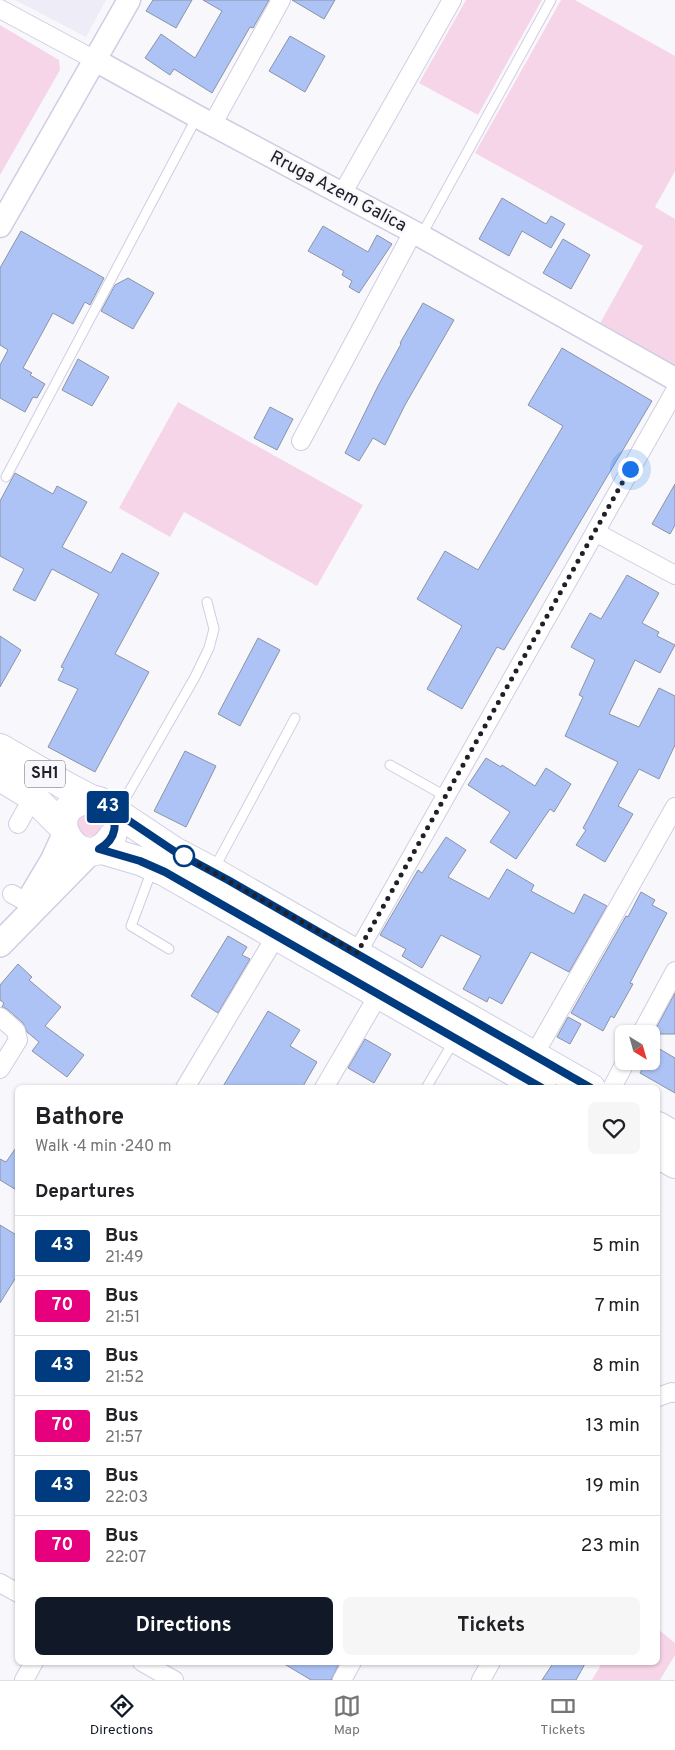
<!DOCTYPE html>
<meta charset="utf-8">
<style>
body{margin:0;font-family:Overpass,sans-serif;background:#f6f6f6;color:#202124;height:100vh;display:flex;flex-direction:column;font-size:19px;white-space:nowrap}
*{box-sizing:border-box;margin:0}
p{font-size:16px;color:#757577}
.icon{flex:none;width:28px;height:28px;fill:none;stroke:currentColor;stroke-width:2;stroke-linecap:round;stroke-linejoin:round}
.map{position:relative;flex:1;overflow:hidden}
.sheet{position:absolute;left:15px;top:1085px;width:645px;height:580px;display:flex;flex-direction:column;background:#fff;border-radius:8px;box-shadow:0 1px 4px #0004}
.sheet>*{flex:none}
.badge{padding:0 10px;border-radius:4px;font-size:18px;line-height:32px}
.needle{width:32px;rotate:143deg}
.fabs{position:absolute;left:615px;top:1025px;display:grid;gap:10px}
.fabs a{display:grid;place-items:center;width:45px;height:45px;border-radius:8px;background:#fff;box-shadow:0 1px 4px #0004;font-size:25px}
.you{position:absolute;width:25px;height:25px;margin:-12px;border:4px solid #fff;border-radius:50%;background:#1a73e8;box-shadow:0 0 0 8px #1a73e833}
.map>.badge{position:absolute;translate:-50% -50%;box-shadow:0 0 0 2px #fff}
h2{padding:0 20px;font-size:19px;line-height:45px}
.round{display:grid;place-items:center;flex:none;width:52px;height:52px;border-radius:8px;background:#f6f6f6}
.head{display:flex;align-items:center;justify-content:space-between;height:85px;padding:0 20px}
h1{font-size:24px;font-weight:700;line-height:38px}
.button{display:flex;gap:10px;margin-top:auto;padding:10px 20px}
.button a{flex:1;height:58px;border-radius:8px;background:#111827;color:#fff;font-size:20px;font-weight:700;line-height:58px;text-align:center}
.button a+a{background:#f6f6f6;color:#202124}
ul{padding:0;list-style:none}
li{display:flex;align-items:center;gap:15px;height:60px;padding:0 20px;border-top:1px solid #e0e0e0}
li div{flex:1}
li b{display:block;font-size:19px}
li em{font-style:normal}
li .badge{min-width:55px;font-weight:700;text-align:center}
.tab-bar{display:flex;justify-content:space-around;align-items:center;height:70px;border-top:1px solid #e0e0e0;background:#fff;font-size:14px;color:#757577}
.tab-bar a{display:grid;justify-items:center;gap:2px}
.tab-bar .current{color:#111827}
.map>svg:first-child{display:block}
.built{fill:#edecf7}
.green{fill:#f7d5e8}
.building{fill:#adc3f5;stroke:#8b93a6}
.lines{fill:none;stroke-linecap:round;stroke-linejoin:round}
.service-casing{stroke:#cfcde2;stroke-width:11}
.minor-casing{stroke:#cfcde2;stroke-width:20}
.tertiary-casing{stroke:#cfcde2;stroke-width:25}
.secondary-casing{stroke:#cfcde2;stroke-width:28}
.primary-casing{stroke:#cfcde2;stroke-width:30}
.service{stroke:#fff;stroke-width:9}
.minor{stroke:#fff;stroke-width:18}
.tertiary{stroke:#fff;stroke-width:22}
.secondary{stroke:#fff;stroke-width:25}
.primary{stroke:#fff;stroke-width:28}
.line-casing{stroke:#fff;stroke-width:11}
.line{stroke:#003b80;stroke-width:8}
.walk{stroke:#212028;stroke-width:5;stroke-dasharray:0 9}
.stop-dot{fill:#fff;stroke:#003b80;stroke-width:2.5}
.labels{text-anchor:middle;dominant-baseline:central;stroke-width:4.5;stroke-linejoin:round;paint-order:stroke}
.shield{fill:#f8f8fc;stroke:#626168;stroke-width:1}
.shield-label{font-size:16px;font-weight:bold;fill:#212028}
.street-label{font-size:18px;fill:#212028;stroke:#f8f8fc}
</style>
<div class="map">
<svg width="675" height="1680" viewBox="0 0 675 1680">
<rect width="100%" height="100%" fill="#f8f8fc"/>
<!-- built -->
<path class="built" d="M 15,0 L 106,0 L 86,37 Z"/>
<!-- green -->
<path class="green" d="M 466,0 L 542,0 L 478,115 L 419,83 Z
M 561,0 L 575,0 L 675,56 L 675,171 L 655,207 L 675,219 L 675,370 L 598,327 L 643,246 L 475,153 Z
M 0,25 L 59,60 L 60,70 L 0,175 Z
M 178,402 L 363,505 L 317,586 L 184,512 L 170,537 L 119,508 Z
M77 824a12 12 0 1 1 24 0a12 12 0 1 1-24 0Z
M 658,1629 L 675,1643 L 675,1655 L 660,1680 L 592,1680 L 602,1663 L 658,1662 Z"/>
<!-- building -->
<path class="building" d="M 153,0 L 192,0 L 176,28 L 146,11 Z
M 203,0 L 269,0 L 253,28 L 250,27 L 212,93 L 174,69 L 170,75 L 145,58 L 161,34 L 195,58 L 222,11 Z
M 292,0 L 335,0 L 324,19 Z
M 290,36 L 325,56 L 305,92 L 269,71 Z
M 502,198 L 546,224 L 551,216 L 565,224 L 551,248 L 522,231 L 509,256 L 479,239 Z
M 323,226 L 368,252 L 377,235 L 392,244 L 359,293 L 349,287 L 352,281 L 342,275 L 344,271 L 308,251 Z
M 21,231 L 104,278 L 90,305 L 85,302 L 73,324 L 53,313 L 23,368 L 32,373 L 30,375 L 45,384 L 37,398 L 33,397 L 25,412 L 0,398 L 0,365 L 8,350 L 0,345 L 0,268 Z
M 563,239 L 590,255 L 571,289 L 543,273 Z
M 128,278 L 154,293 L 133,329 L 101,311 L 115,285 Z
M 423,303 L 454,320 L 405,405 L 385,445 L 373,438 L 359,461 L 345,453 L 378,386 L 401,344 L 400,343 Z
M 562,348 L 652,401 L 504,650 L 497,647 L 462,709 L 427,689 L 462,626 L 417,599 L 445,551 L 478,570 L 563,426 L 528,405 Z
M 78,359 L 109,377 L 92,406 L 62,390 Z
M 270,407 L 293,419 L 277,450 L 254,438 Z
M 15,473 L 53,494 L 57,486 L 87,502 L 62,547 L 111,573 L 122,553 L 159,573 L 115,654 L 149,672 L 95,772 L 48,747 L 78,689 L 58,680 L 64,668 L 61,667 L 99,594 L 52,569 L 35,601 L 13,590 L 24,569 L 0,556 L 0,501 Z
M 675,484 L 675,525 L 670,534 L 652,524 Z
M 627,575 L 659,593 L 642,623 L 659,632 L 657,636 L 675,645 L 660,673 L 635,660 L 609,714 L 639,727 L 659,688 L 675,696 L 675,745 L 659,779 L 639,769 L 618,806 L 633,814 L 605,862 L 576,845 L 586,830 L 583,828 L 588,819 L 618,762 L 565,736 L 583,697 L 579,695 L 595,660 L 571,647 L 590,613 L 601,619 Z
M 0,636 L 21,650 L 0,687 Z
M 258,638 L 280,650 L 240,726 L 218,714 Z
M 185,751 L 216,766 L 186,827 L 154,811 Z
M 486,758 L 501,767 L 502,765 L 535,786 L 546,768 L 571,784 L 554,812 L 550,809 L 516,859 L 490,842 L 510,812 L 468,785 Z
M 446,837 L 466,850 L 448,877 L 489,899 L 507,869 L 534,885 L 531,891 L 574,914 L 584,894 L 607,906 L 569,972 L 531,952 L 502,1004 L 489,997 L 487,1002 L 463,989 L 481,956 L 441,935 L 422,968 L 402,956 L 406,949 L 380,935 L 418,870 L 422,873 Z
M 641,892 L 655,900 L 652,905 L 667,913 L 630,983 L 633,984 L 614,1018 L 611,1016 L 603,1031 L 571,1013 L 626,916 L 628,917 Z
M 228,936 L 247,947 L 242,955 L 250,959 L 218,1013 L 191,996 Z
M 18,964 L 32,977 L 29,980 L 61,1007 L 45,1026 L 84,1055 L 67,1077 L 32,1051 L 39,1042 L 27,1032 L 23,1023 L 7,1009 L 2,1007 L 4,1003 L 0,1000 L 0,985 Z
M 675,993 L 675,1034 L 653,1034 Z
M 268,1011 L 300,1030 L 290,1046 L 317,1062 L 302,1088 L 222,1088 Z
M 568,1017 L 581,1024 L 570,1044 L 557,1037 Z
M 365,1039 L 391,1054 L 374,1083 L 348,1068 Z
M 651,1044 L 675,1058 L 675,1093 L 640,1073 L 644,1066 L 639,1063 L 640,1061 L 651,1061 Z
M 18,1145 L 18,1191 L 0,1180 L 0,1159 L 6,1162 Z
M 0,1225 L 18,1236 L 18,1274 L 0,1303 Z
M 281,1662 L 340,1662 L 331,1680 L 311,1680 Z
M 554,1662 L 586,1662 L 576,1680 L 542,1680 Z"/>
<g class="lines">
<defs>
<path id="service" d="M 421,236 L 551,0
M 6,477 L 197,117
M 390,765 L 445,796
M 118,811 L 195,677 L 209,648 L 214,629 L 207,602
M 214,869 L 295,718
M 152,870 L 131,926 L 169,949
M 426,1088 L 454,1041"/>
<path id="minor" d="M 0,9 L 95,60
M 212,125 L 281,0
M 342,194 L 452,0
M 301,441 L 413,232
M 595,532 L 675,575
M 18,824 L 33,797
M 12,894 L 28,903
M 357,953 L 675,391
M 0,1017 L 16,1031 L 18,1040 L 0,1069
M 641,1034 L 675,971
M 534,1055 L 675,807
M 185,1088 L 276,936
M 324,1088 L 379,994
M 612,1088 L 626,1061
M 658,1397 L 672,1392 L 675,1393
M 0,1583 L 18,1593
M 142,1662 L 174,1680
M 24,1680 L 34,1662
M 342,1680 L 352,1662
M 481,1680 L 491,1662"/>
<path id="tertiary" d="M 95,60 L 198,117 L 421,236 L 675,379
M 0,226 L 129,0"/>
<path id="secondary" d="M 31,898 L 53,861 L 65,835
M 0,944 L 91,851"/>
<path id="primary" d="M 0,748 L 68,787 L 91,799 L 99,801 L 174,851 L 212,871 L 591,1088
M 0,777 L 33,797 L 63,827
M 91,799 C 31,807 83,883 112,837
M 99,849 L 140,861 L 165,872 L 542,1088
M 658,1126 L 675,1136
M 658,1154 L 675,1164"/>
</defs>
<!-- service casing -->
<use href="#service" class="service-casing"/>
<!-- minor casing -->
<use href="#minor" class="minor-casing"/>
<!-- tertiary casing -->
<use href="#tertiary" class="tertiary-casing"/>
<!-- secondary casing -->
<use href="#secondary" class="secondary-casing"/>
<!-- primary casing -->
<use href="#primary" class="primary-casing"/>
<!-- service -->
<use href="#service" class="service"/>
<!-- minor -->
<use href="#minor" class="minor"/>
<!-- tertiary -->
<use href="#tertiary" class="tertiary"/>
<!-- secondary -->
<use href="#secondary" class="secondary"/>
<!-- primary -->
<use href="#primary" class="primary"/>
</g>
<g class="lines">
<defs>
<path id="line" d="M 542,1088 L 165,872 L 140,861 L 99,849 C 117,839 119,822 107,806 L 174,851 L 228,880 L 591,1088"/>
</defs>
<!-- line casing -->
<use href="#line" class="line-casing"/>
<!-- line -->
<use href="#line" class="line"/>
<!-- walk -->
<path class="walk" d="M 184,856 L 357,953 L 630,469"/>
</g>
<!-- markers -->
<circle class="stop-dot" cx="184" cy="856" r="10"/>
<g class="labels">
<!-- shield labels -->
<rect class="shield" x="25" y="760.5" width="40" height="27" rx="4"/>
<g class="shield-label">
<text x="45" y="774">SH1</text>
</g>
<!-- street labels -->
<g class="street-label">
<text transform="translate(338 192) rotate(28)">Rruga Azem Galica</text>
</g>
</g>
</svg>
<div class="fabs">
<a><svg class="needle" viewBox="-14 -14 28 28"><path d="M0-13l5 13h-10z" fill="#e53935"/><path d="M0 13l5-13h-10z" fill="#757577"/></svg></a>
</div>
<div class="you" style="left:630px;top:469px"></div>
<b class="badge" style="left:108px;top:807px;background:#003b80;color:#fff">43</b>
<section class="sheet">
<div class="head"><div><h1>Bathore</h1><p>Walk · 4 min · 240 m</p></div><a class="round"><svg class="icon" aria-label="heart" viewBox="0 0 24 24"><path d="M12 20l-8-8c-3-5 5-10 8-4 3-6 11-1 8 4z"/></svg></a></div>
<h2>Departures</h2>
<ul>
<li><span class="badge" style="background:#003b80;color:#fff">43</span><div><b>Bus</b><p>21:49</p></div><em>5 min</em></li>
<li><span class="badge" style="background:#e6007e;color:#fff">70</span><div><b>Bus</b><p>21:51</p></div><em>7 min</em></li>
<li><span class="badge" style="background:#003b80;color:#fff">43</span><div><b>Bus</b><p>21:52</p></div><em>8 min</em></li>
<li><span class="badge" style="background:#e6007e;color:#fff">70</span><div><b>Bus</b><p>21:57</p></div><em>13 min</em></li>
<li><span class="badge" style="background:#003b80;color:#fff">43</span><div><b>Bus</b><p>22:03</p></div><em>19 min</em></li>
<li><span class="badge" style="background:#e6007e;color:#fff">70</span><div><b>Bus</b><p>22:07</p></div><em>23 min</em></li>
</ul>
<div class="button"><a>Directions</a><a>Tickets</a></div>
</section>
</div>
<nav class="tab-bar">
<a class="current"><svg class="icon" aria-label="directions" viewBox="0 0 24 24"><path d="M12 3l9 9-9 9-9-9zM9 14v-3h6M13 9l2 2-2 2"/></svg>Directions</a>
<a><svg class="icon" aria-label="map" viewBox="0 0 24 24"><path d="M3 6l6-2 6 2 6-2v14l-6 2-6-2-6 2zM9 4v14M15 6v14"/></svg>Map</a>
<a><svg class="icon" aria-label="tickets" viewBox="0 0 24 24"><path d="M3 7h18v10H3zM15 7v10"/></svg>Tickets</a>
</nav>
